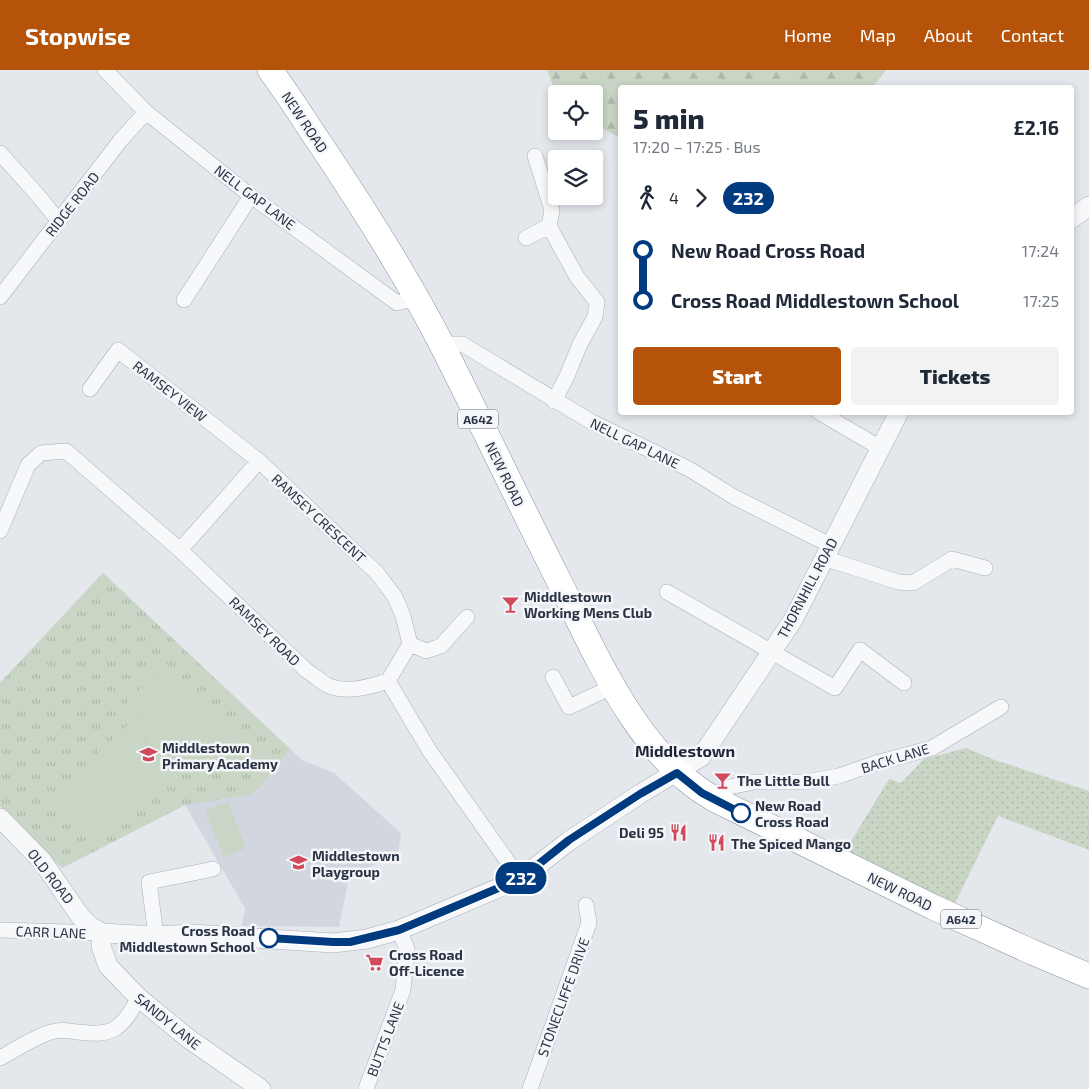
<!DOCTYPE html>
<meta charset="utf-8">
<style>
body{margin:0;font-family:"Exo 2",sans-serif;background:#f2f2f3;color:#1f2937;height:100vh;display:flex;flex-direction:column;font-size:19px;white-space:nowrap}
*{box-sizing:border-box;margin:0}
p{font-size:16px;color:#747a83}
.icon{flex:none;width:28px;height:28px;fill:none;stroke:currentColor;stroke-width:2;stroke-linecap:round;stroke-linejoin:round}
.map{position:relative;flex:1;overflow:hidden}
.panel{position:absolute;left:618px;top:15px;width:456px;height:330px;display:flex;flex-direction:column;background:#fff;border-radius:5px;box-shadow:0 2px 8px #0003}
.panel>*{flex:none}
.badge{padding:0 10px;border-radius:16px;font-size:18px;line-height:32px}
.fabs{position:absolute;left:548px;top:15px;display:grid;gap:10px}
.fabs a{display:grid;place-items:center;width:55px;height:55px;border-radius:5px;background:#fff;box-shadow:0 2px 8px #0003;font-size:25px}
.map>.badge{position:absolute;translate:-50% -50%;box-shadow:0 0 0 2px #fff}
.legs{display:flex;align-items:center;gap:8px;height:55px;padding:0 15px;font-size:16px}
.legs p{margin-inline-start:auto}
.headline{display:flex;align-items:center;justify-content:space-between;height:85px;padding:0 15px}
h1{font-size:28px;font-weight:800;line-height:38px}
.action{display:flex;gap:10px;margin-top:auto;padding:10px 15px}
.action a{flex:1;height:58px;border-radius:5px;background:#b45309;color:#fff;font-size:20px;font-weight:800;line-height:58px;text-align:center}
.action a+a{background:#f2f2f3;color:#1f2937}
ul{padding:0 15px;list-style:none}
li{display:flex;align-items:center;gap:18px;height:50px;font-size:19px}
li i{display:grid;place-items:center;width:8px;height:100%;margin:0 6px;background:currentColor}
li i::after{content:'';width:12px;height:12px;margin:-6px;border:4px solid;border-radius:50%;background:#fff}
li p{margin-inline-start:auto}
li:first-child i{background:linear-gradient(#0000 50%,currentColor 0)}
li:last-child i{background:linear-gradient(currentColor 50%,#0000 0)}
header{display:flex;align-items:center;gap:30px;box-sizing:border-box;height:70px;padding:0 25px;background:#b45309;color:#fff}
header strong{font-size:24px}
nav{display:flex;gap:28px;margin-inline-start:auto;font-size:18px}
.map>svg:first-child{display:block}
.built{fill:#d2d6de}
.grass{fill:url(#grass-dots)}
.forest{fill:url(#forest-firs)}
.park{fill:url(#park-tufts)}
.pitch{fill:#c9d6c5}
.lines{fill:none;stroke-linecap:round;stroke-linejoin:round}
.minor-casing{stroke:#a9aeb7;stroke-width:16}
.tertiary-casing{stroke:#a9aeb7;stroke-width:20}
.trunk-casing{stroke:#8b94a3;stroke-width:26}
.minor{stroke:#f7f8fa;stroke-width:15}
.tertiary{stroke:#f7f8fa;stroke-width:19}
.trunk{stroke:#fff;stroke-width:25}
.line-1-casing{stroke:#fff;stroke-width:11}
.line-1{stroke:#003b80;stroke-width:8}
.stop-1-dot{fill:#fff;stroke:#003b80;stroke-width:2.5}
.labels{text-anchor:middle;dominant-baseline:central;stroke-width:5;stroke-linejoin:round;paint-order:stroke}
.shield{fill:#f4f6f9;stroke:#676e7b;stroke-width:1}
.shield-label{font-size:12px;font-weight:bold;fill:#2b3445}
.street-label{font-size:14px;fill:#2b3445;stroke:#f4f6f9}
.poi-label{font-size:14px;font-weight:bold;fill:#2b3445;stroke:#f4f6f9;text-anchor:start}
.stop-label{font-size:14px;font-weight:bold;fill:#2b3445;stroke:#f4f6f9;text-anchor:start}
.quarter-label{font-size:16px;font-weight:bold;fill:#1d2536;stroke:#f4f6f9}
</style>
<header>
<strong>Stopwise</strong>
<nav><a>Home</a><a>Map</a><a>About</a><a>Contact</a></nav>
</header>
<div class="map">
<svg width="1089" height="1019" viewBox="0 0 1089 1019">
<defs>
<pattern id="grass-dots" width="8" height="8" patternUnits="userSpaceOnUse" patternTransform="scale(1.25)"><rect width="8" height="8" fill="#c9d6c5"/><path d="M2 2h.1M6 6h.1" fill="none" stroke="#adb8ab" stroke-width="1.8" stroke-linecap="round"/></pattern>
<pattern id="forest-firs" width="22" height="20" patternUnits="userSpaceOnUse" patternTransform="scale(1.25)"><rect width="22" height="20" fill="#c9d6c5"/><path d="M5 1l3.5 6h-7zM16 11l3.5 6h-7z" fill="#adb8ab"/></pattern>
<pattern id="park-tufts" width="24" height="20" patternUnits="userSpaceOnUse" patternTransform="scale(1.25)"><rect width="24" height="20" fill="#c9d6c5"/><path d="M3 7l-1-3M5 7V3M7 7l1-3M15 17l-1-3M17 17v-4M19 17l1-3" fill="none" stroke="#adb8ab"/></pattern>
</defs>
<rect width="100%" height="100%" fill="#e4e7ec"/>
<!-- built -->
<path class="built" d="M 103,503 L 302,690 L 334,703 L 401,763 L 398,783 L 349,807 L 339,857 L 242,856 L 245,838 L 185,735 L 62,798 L 0,736 L 0,613 Z"/>
<!-- grass -->
<path class="grass" d="M 966,678 L 992,689 L 1089,721 L 1089,780 L 998,746 L 955,833 L 845,781 L 889,709 L 901,713 L 924,689 Z"/>
<!-- forest -->
<path class="forest" d="M 547,0 L 886,0 L 873,17 L 620,18 L 620,68 L 594,54 L 594,24 L 556,24 Z"/>
<!-- park -->
<path class="park" d="M 103,503 L 290,679 L 253,724 L 185,735 L 62,798 L 0,736 L 0,613 Z"/>
<!-- pitch -->
<path class="pitch" d="M 161,597 L 238,669 L 203,706 L 126,634 Z
M 130,653 L 173,698 L 95,770 L 53,724 Z
M 228,732 L 246,778 L 224,787 L 205,741 Z"/>
<g class="lines">
<defs>
<path id="minor" d="M 105,0 L 146,42 L 251,126 L 397,233 L 416,228
M 0,83 L 35,122 L 58,150
M 535,86 L 552,140 L 549,156 L 577,207 L 597,232 L 595,247 L 580,274 L 567,306 L 554,331
M 526,168 L 549,156
M 0,227 L 120,71 L 146,42
M 184,230 L 251,126
M 441,274 L 462,274 L 590,351 L 689,399 L 734,427 L 830,475
M 90,319 L 118,280 L 259,391
M 819,342 L 882,379
M 0,461 L 28,395 L 41,383 L 66,381 L 180,480 L 307,601 C 314,605 320,611 327,615 C 346,624 369,617 388,611 L 429,680 L 520,809
M 180,480 L 259,391 L 377,503 L 395,527 L 403,546 L 410,574 L 388,611
M 824,488 L 898,512 L 913,513 L 952,489 L 985,498
M 667,522 L 835,618 L 860,580 L 904,613
M 410,574 L 426,581 L 441,576 L 467,547
M 553,607 L 569,637 L 614,616
M 714,729 L 729,717 L 754,712 L 806,712 L 839,706 L 876,693 L 932,678 L 1001,637
M 0,860 L 102,863
M 156,866 L 149,812 L 213,799
M 0,988 C 15,980 36,966 51,962 C 60,959 70,961 78,962 C 115,967 121,958 139,928
M 366,1019 L 403,920 L 407,879 L 399,860
M 530,1019 L 589,853 L 586,835"/>
<path id="tertiary" d="M 1071,149 L 1089,136
M 0,748 L 42,791 L 80,846 L 90,856 L 102,863 L 156,866 L 192,864 L 333,873 L 367,869 L 399,860 L 520,809 L 569,771 L 640,724 L 701,687 L 793,550 L 899,342
M 102,863 L 101,876 L 108,896 L 139,928 L 189,969 L 261,1019"/>
<path id="trunk" d="M 270,0 C 288,24 304,50 321,75 C 364,139 406,205 442,275 C 481,352 518,430 557,507 C 596,584 637,685 714,729 L 933,837 L 1032,882 L 1089,906"/>
</defs>
<!-- minor casing -->
<use href="#minor" class="minor-casing"/>
<!-- tertiary casing -->
<use href="#tertiary" class="tertiary-casing"/>
<!-- trunk casing -->
<use href="#trunk" class="trunk-casing"/>
<!-- minor -->
<use href="#minor" class="minor"/>
<!-- tertiary -->
<use href="#tertiary" class="tertiary"/>
<!-- trunk -->
<use href="#trunk" class="trunk"/>
</g>
<g class="lines">
<defs>
<path id="line-1" d="M 269,868 L 333,872 L 350,872 L 399,860 L 520,809 L 569,770 L 640,724 L 677,703 L 702,723 L 741,743"/>
</defs>
<!-- line-1 casing -->
<use href="#line-1" class="line-1-casing"/>
<!-- line-1 -->
<use href="#line-1" class="line-1"/>
</g>
<!-- icons -->
<defs>
<symbol id="bar-bare" viewBox="-9 -9 18 18"><path d="M-6-5H6L.8 .8V4.5H3.5V6h-7V4.5H-.8V.8Z" fill="#d1495b" stroke="#f4f6f9" stroke-width="2.5" paint-order="stroke"/></symbol>
<symbol id="school-bare" viewBox="-9 -9 18 18"><path d="M0-5L7-2L0 1L-7-2ZM-4 1L0 2.5L4 1V4Q0 6-4 4Z" fill="#d1495b" stroke="#f4f6f9" stroke-width="2.5" paint-order="stroke"/></symbol>
<symbol id="restaurant-bare" viewBox="-9 -9 18 18"><path d="M-5-6h1v4h1v-4h1v4h1v-4h1v5L-1.5 .5V6h-2V.5L-5-1ZM5-6V6H3V1.5H1.5Q1.5-4 5-6Z" fill="#d1495b" stroke="#f4f6f9" stroke-width="2.5" paint-order="stroke"/></symbol>
<symbol id="supermarket-bare" viewBox="-9 -9 18 18"><path d="M-6-5.5h2.5l.6 2H6L4.5 2H-2.5L-4.4-4H-6ZM-1.5 3.2a1.3 1.3 0 1 0 .1 0ZM3 3.2a1.3 1.3 0 1 0 .1 0Z" fill="#d1495b" stroke="#f4f6f9" stroke-width="2.5" paint-order="stroke"/></symbol>
</defs>
<g fill-rule="evenodd">
<use href="#bar-bare" x="498" y="522" width="25" height="25"/>
<use href="#school-bare" x="136" y="672" width="25" height="25"/>
<use href="#bar-bare" x="710" y="698" width="25" height="25"/>
<use href="#restaurant-bare" x="666" y="750" width="25" height="25"/>
<use href="#restaurant-bare" x="704" y="760" width="25" height="25"/>
<use href="#school-bare" x="286" y="780" width="25" height="25"/>
<use href="#supermarket-bare" x="362" y="880" width="25" height="25"/>
</g>
<!-- markers -->
<g class="stop-1-dot">
<circle cx="741" cy="743" r="9"/>
<circle cx="269" cy="868" r="9"/>
</g>
<g class="labels">
<!-- shield labels -->
<g class="shield">
<rect x="458" y="339.5" width="40" height="19" rx="4"/>
<rect x="941" y="839.5" width="40" height="19" rx="4"/>
</g>
<g class="shield-label">
<text x="478" y="349">A642</text>
<text x="961" y="849">A642</text>
</g>
<!-- street labels -->
<g class="street-label">
<text transform="translate(305 52) rotate(56)">NEW ROAD</text>
<text transform="translate(255 127) rotate(37)">NELL GAP LANE</text>
<text transform="translate(72 134) rotate(-52)">RIDGE ROAD</text>
<text transform="translate(170 321) rotate(38)">RAMSEY VIEW</text>
<text transform="translate(635 373) rotate(26)">NELL GAP LANE</text>
<text transform="translate(505 404) rotate(64)">NEW ROAD</text>
<text transform="translate(319 448) rotate(43)">RAMSEY CRESCENT</text>
<text transform="translate(807 518) rotate(-62)">THORNHILL ROAD</text>
<text transform="translate(265 561) rotate(44)">RAMSEY ROAD</text>
<text transform="translate(895 688) rotate(-17)">BACK LANE</text>
<text transform="translate(51 806) rotate(52)">OLD ROAD</text>
<text transform="translate(900 821) rotate(26)">NEW ROAD</text>
<text transform="translate(51 862) rotate(2)">CARR LANE</text>
<text transform="translate(563 927) rotate(-70)">STONECLIFFE DRIVE</text>
<text transform="translate(168 951) rotate(39)">SANDY LANE</text>
<text transform="translate(385 969) rotate(-69)">BUTTS LANE</text>
</g>
<!-- poi labels -->
<g class="poi-label">
<text x="524" y="526">Middlestown<tspan x="524" dy="16">Working Mens Club</tspan></text>
<text x="162" y="677">Middlestown<tspan x="162" dy="16">Primary Academy</tspan></text>
<text x="737" y="710">The Little Bull</text>
<text x="664" y="762" text-anchor="end">Deli 95</text>
<text x="731" y="773">The Spiced Mango</text>
<text x="312" y="785">Middlestown<tspan x="312" dy="16">Playgroup</tspan></text>
<text x="389" y="884">Cross Road<tspan x="389" dy="16">Off-Licence</tspan></text>
</g>
<!-- stop labels -->
<g class="stop-label">
<text x="755" y="735">New Road<tspan x="755" dy="16">Cross Road</tspan></text>
<text x="255" y="860" text-anchor="end">Cross Road<tspan x="255" dy="16">Middlestown School</tspan></text>
</g>
<!-- quarter labels -->
<g class="quarter-label">
<text x="685" y="680">Middlestown</text>
</g>
</g>
</svg>
<div class="fabs">
<a><svg class="icon" aria-label="locate" viewBox="0 0 24 24"><circle cx="12" cy="12" r="6"/><path d="M12 2v4M12 18v4M2 12h4M18 12h4"/></svg></a>
<a><svg class="icon" aria-label="layers" viewBox="0 0 24 24"><path d="M12 4l9 5-9 5-9-5zM3 14l9 5 9-5"/></svg></a>
</div>
<b class="badge" style="left:521px;top:808px;background:#003b80;color:#fff">232</b>
<section class="panel">
<div class="headline"><div><h1>5 min</h1><p>17:20 – 17:25 · Bus</p></div><b>£2.16</b></div>
<div class="legs"><svg class="icon" aria-label="walk" viewBox="0 0 24 24"><circle cx="13" cy="4" r="2"/><path d="M13 8l-2 6 4 7M11 14l-3 7M7 12l3-4h3l4 4"/></svg>4<svg class="icon" aria-label="forward" viewBox="0 0 24 24"><path d="M9 5l7 7-7 7"/></svg><b class="badge" style="background:#003b80;color:#fff">232</b></div>
<ul>
<li><i style="color:#003b80"></i><b>New Road Cross Road</b><p>17:24</p></li>
<li><i style="color:#003b80"></i><b>Cross Road Middlestown School</b><p>17:25</p></li>
</ul>
<div class="action"><a>Start</a><a>Tickets</a></div>
</section>
</div>
